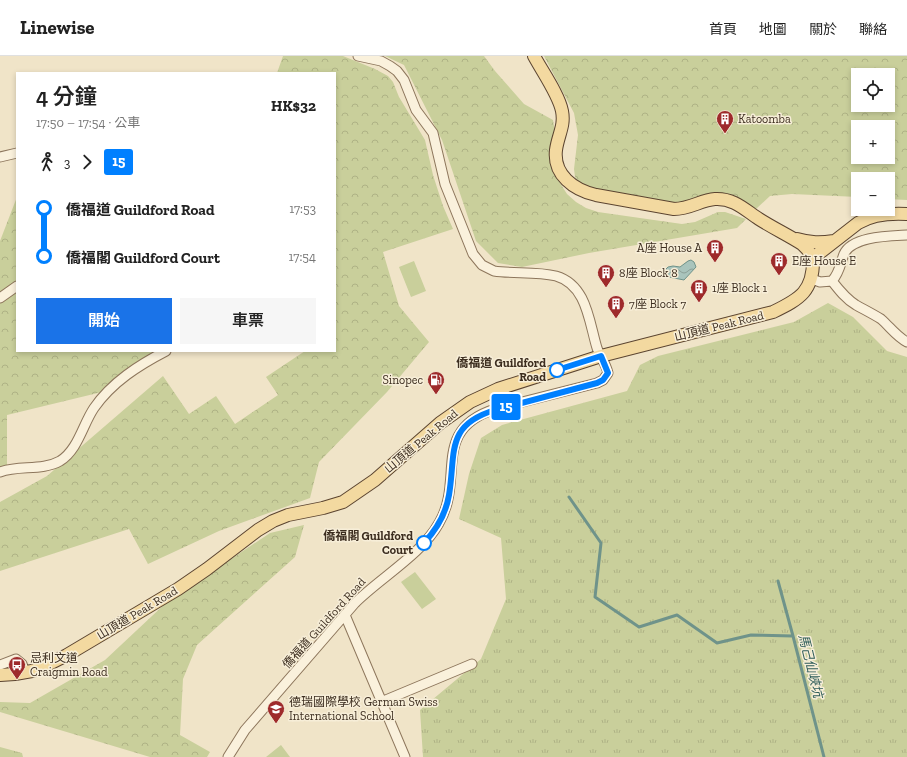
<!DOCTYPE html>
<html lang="zh-TW">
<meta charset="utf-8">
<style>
body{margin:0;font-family:"Zilla Slab","Noto Sans TC",serif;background:#f6f6f6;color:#222;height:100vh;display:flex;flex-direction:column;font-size:15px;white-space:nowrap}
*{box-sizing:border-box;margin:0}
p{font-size:13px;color:#767676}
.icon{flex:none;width:22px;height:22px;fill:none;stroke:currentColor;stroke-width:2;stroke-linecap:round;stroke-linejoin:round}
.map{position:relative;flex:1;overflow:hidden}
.side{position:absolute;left:16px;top:16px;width:320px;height:280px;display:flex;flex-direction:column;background:#fff;border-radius:0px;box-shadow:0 2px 6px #0003}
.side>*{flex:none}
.badge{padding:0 8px;border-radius:3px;font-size:14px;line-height:26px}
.tools{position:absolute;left:851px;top:12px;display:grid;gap:8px}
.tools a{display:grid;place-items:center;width:44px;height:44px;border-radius:0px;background:#fff;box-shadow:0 2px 6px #0003;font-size:20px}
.map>.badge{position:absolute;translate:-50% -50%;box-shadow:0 0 0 2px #fff}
.legs{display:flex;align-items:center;gap:6px;height:44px;padding:0 20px;font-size:13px}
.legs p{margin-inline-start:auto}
.headline{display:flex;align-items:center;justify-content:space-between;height:68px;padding:0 20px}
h1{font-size:22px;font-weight:600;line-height:30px}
.cta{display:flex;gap:8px;margin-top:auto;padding:8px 20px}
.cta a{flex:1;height:46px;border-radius:0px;background:#1a73e8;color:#fff;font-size:16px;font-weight:600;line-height:46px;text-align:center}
.cta a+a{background:#f6f6f6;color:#222}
ul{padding:0 20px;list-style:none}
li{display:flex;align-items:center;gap:14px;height:48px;font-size:15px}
li i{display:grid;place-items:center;width:6px;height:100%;margin:0 5px;background:currentColor}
li i::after{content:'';width:10px;height:10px;margin:-5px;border:3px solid;border-radius:50%;background:#fff}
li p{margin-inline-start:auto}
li:first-child i{background:linear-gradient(#0000 50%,currentColor 0)}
li:last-child i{background:linear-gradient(currentColor 50%,#0000 0)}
header{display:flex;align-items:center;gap:24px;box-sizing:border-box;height:56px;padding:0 20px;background:#fff;border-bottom:1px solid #e0e0e0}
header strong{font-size:19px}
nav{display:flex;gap:22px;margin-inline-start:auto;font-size:14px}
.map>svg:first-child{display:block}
.grass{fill:url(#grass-tufts)}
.forest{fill:url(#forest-crowns);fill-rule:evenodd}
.garden{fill:#c9cf9b}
.water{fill:url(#water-waves);stroke:#6f938a}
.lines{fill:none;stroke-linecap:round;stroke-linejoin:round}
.stream{stroke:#6f938a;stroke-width:3}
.minor-casing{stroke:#8d765c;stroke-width:11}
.major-casing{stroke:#5b4430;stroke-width:14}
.minor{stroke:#faf1dc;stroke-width:9}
.major{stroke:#f3d9a0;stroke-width:12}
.line-1-casing{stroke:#fff;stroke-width:9}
.line-1{stroke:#0080ff;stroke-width:6}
.stop-1-dot{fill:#fff;stroke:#0080ff;stroke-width:2}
.labels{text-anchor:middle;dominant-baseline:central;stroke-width:3;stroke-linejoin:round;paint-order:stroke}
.poi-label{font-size:12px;fill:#3d2e20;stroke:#f7eed8;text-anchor:start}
.street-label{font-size:12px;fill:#3d2e20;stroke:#f7eed8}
.stop-label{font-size:12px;font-weight:bold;fill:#3d2e20;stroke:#f7eed8;text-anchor:end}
.water-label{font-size:13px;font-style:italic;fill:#2f5d5a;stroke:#f7eed8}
</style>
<header>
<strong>Linewise</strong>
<nav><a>首頁</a><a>地圖</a><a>關於</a><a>聯絡</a></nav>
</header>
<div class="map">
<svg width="907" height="701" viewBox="0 0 907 701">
<defs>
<pattern id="grass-tufts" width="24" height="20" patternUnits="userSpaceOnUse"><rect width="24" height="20" fill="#c9cf9b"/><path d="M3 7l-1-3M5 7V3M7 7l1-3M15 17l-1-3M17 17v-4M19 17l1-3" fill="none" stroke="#aeb285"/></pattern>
<pattern id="forest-crowns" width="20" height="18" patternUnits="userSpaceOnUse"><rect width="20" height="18" fill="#c9cf9b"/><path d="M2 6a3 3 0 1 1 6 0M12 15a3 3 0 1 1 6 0" fill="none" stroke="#aeb285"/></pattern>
<pattern id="water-waves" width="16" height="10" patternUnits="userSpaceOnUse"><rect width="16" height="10" fill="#a9c4bc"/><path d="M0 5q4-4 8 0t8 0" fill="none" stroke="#8ba098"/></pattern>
</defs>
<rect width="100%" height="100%" fill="#f0e4c8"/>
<!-- grass -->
<path class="grass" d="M 828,247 L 853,261 L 887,295 L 907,301 L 907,701 L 423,701 L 420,654 L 481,603 L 506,543 L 501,482 L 459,463 L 469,418 L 481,382 L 502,369 L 627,335 L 640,309 L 658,300 L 794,266 Z
M 0,691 L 22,697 L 23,701 L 0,701 Z"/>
<!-- forest -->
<path class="forest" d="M 283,0 L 343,0 L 375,13 L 388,20 L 393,26 L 399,41 L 425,84 L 433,119 L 443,150 L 453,173 L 383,196 L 399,250 L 429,286 L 387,336 L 319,406 L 310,442 L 219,475 L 148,508 L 129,473 L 0,515 L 0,446 L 47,420 L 163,320 L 189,358 L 216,340 L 235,368 L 278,339 L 266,321 L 305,295 L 335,295 L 335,17 L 277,17 Z
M 385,0 L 484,0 L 495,15 L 524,48 L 553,64 L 555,76 L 555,114 L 560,127 L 567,138 L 576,146 L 586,152 L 598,156 L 682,168 L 695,166 L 718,156 L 725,156 L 746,163 L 737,172 L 589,197 L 522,211 L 498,207 L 476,185 L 442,84 L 404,9 Z
M 544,0 L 907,0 L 907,144 L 888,143 L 888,123 L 858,123 L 858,141 L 792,138 L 770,140 L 756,153 L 741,145 L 682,148 L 595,134 L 579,128 L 575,121 L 574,113 L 578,79 L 574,57 ZM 858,19 L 888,19 L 888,49 L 858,49 ZM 858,71 L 888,71 L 888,101 L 858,101 Z
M 17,141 L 17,226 L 0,238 L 0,185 Z
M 17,234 L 17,295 L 158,295 L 102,336 L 7,359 L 7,410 L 0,412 L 0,247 Z
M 304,469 L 295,501 L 197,589 L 183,623 L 180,679 L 210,696 L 207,701 L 150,701 L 0,656 L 0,646 L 30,647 L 105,604 L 168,545 L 270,477 Z"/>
<!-- garden -->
<path class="garden" d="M 414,205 L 426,235 L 411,241 L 399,211 Z
M 415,516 L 436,543 L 422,553 L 401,526 Z
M 281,689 L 290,701 L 266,701 Z"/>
<!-- water -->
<path class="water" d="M 691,204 L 694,206 L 696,211 L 684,224 L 669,221 L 667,219 L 666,213 L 668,211 L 673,210 L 680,211 L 688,205 Z"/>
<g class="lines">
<!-- stream -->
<path class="stream" d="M 569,441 L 601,487 L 595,541 L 639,571 L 677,559 L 717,587 L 751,579 L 793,580
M 778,525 L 793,580 L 824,701"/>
<defs>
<path id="minor" d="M 0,101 L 17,97
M 812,223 L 820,226 L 832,225 C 840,216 840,208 844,198 C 852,180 890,180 907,179
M 832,225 C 839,234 846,243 856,249 C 865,254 873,258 881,263 C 890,271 897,281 907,286
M 0,242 L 17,230
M 0,416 C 19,409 42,415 60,405 C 78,394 83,368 94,352 C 112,326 139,309 166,295
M 345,559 L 405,701
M 0,609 L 16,603 L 22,608 L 25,616
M 381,646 L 472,608
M 228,701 L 245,674 L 355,547 C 380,522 422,498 439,467 C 465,423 430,374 495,353 L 597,327 L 603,324 L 608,317 C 606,308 600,300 597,292 C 589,266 587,229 556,220 C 536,215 514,218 494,215 L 482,209 L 473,198 L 445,128 L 433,77 L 416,54 L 404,24 L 397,15 L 390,10 L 381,5 L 358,0"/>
<path id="major" d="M 534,0 C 542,15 559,39 562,55 C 565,70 558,79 556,94 C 553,119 574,134 596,139 L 674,153 C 690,153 701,144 715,143 C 734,142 745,154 759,163 C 773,172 788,179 802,188 L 807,193 L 813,202
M 797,183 C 811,187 820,187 834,185
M 813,202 L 858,167 C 873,158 890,157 907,158
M 0,619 L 15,618 L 32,615 L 47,609 L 67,599 L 178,533 L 207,513 L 258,474 L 273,465 L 288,459 L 323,452 L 343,446 L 375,424 L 440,367 L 470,346 L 498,333 L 601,300 L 773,256 C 800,243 814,235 813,202"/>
</defs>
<!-- minor casing -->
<use href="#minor" class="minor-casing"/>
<!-- major casing -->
<use href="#major" class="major-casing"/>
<!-- minor -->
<use href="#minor" class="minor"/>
<!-- major -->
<use href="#major" class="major"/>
</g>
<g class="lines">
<defs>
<path id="line-1" d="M 424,487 C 437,473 446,457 449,439 C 456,397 445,369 495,354 L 597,327 L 603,324 L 608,317 L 601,300 L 557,314"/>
</defs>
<!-- line-1 casing -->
<use href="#line-1" class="line-1-casing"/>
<!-- line-1 -->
<use href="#line-1" class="line-1"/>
</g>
<!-- icons -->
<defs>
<symbol id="building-pin" viewBox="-11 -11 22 30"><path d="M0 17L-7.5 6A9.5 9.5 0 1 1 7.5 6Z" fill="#9e2a2b" stroke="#f7eed8"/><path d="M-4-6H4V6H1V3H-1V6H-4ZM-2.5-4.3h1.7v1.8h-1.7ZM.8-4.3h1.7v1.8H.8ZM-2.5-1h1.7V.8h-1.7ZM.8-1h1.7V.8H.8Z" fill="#fff"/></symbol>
<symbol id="fuel-pin" viewBox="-11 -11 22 30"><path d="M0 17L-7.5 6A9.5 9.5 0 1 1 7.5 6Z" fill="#9e2a2b" stroke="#f7eed8"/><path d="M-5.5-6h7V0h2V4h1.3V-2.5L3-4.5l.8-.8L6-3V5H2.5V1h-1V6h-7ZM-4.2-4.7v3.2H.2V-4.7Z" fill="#fff"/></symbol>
<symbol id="bus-pin" viewBox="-11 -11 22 30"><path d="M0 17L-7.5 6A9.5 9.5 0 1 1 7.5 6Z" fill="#9e2a2b" stroke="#f7eed8"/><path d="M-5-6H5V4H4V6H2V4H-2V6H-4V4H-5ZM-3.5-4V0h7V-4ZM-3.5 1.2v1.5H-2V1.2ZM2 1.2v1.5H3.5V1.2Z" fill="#fff"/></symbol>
<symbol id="school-pin" viewBox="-11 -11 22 30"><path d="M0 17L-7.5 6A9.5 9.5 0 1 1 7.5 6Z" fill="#9e2a2b" stroke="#f7eed8"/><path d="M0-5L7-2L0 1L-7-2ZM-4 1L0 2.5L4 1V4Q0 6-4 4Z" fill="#fff"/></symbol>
</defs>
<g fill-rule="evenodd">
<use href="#building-pin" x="715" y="53" width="20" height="27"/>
<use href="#building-pin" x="705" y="182" width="20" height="27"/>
<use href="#building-pin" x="769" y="195" width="20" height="27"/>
<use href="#building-pin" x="596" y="207" width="20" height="27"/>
<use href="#building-pin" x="689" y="222" width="20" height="27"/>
<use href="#building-pin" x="606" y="238" width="20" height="27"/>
<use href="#fuel-pin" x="426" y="314" width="20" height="27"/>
<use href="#bus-pin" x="7" y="599" width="20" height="27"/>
<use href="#school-pin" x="266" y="643" width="20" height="27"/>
</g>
<!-- markers -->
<g class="stop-1-dot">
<circle cx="557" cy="314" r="7"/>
<circle cx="424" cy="487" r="7"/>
</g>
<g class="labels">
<!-- poi labels -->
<g class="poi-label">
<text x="738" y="63">Katoomba</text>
<text x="702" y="192" text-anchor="end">A座 House A</text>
<text x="792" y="205">E座 House E</text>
<text x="619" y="217">8座 Block 8</text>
<text x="712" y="232">1座 Block 1</text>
<text x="629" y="248">7座 Block 7</text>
<text x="423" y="324" text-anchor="end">Sinopec</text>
<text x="30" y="602">忌利文道<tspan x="30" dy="14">Craigmin Road</tspan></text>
<text x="289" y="646">德瑞國際學校 German Swiss<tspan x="289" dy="14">International School</tspan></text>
</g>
<!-- street labels -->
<g class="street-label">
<text transform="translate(719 270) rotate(-14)">山頂道 Peak Road</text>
<text transform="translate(421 385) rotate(-40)">山頂道 Peak Road</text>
<text transform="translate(137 557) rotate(-31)">山頂道 Peak Road</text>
<text transform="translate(324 567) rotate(-48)">僑福道 Guildford Road</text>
</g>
<!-- stop labels -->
<g class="stop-label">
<text x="546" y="307">僑福道 Guildford<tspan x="546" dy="14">Road</tspan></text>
<text x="413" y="480">僑福閣 Guildford<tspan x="413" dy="14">Court</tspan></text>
</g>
<!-- water labels -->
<g class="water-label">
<text transform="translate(811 610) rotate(76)">馬己仙峽坑</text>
</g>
</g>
</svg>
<div class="tools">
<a><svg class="icon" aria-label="locate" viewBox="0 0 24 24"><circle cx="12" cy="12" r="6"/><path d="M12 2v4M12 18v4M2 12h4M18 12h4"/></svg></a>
<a>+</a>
<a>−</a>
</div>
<b class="badge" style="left:506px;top:351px;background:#0080ff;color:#fff">15</b>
<section class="side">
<div class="headline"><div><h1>4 分鐘</h1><p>17:50 – 17:54 · 公車</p></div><b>HK$32</b></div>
<div class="legs"><svg class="icon" aria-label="walk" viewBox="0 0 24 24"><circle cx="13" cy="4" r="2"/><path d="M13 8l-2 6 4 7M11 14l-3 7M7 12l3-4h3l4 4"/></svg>3<svg class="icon" aria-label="forward" viewBox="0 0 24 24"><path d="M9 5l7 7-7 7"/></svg><b class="badge" style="background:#0080ff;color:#fff">15</b></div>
<ul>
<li><i style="color:#0080ff"></i><b>僑福道 Guildford Road</b><p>17:53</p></li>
<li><i style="color:#0080ff"></i><b>僑福閣 Guildford Court</b><p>17:54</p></li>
</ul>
<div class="cta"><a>開始</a><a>車票</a></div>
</section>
</div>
